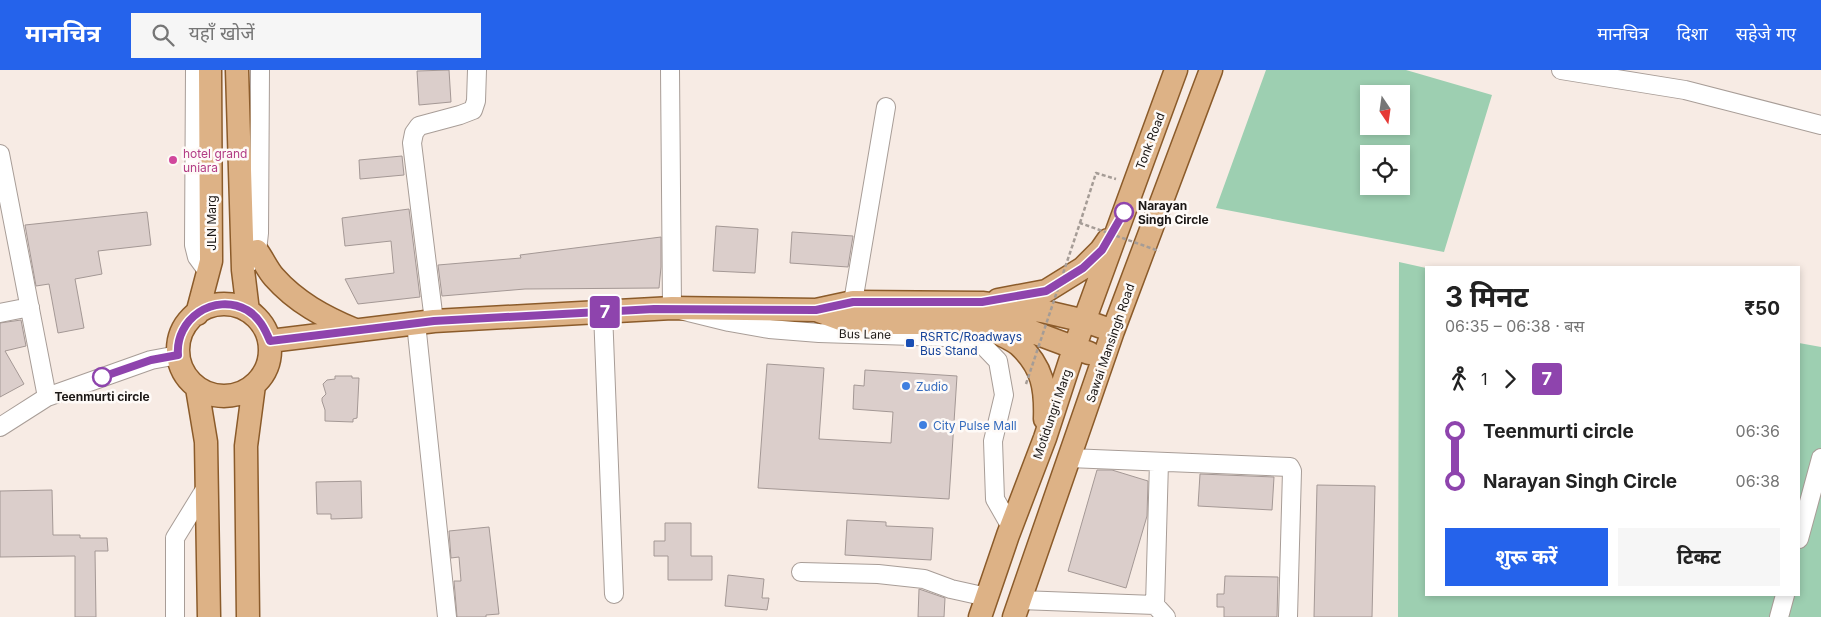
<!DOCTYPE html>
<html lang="hi">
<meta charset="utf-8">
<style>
body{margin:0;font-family:Inter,"Noto Sans Devanagari",sans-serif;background:#f6f6f6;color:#222;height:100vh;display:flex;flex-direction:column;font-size:19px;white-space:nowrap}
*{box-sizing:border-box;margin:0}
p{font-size:16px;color:#767676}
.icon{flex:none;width:28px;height:28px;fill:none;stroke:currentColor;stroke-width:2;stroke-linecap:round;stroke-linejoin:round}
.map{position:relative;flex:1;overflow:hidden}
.details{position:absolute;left:1425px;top:196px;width:375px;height:330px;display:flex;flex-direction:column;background:#fff;border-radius:0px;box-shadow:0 2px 8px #0003}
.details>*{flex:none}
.badge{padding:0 10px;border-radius:4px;font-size:18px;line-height:32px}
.needle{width:32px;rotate:167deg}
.tools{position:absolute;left:1360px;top:15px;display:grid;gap:10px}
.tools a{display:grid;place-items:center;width:50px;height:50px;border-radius:0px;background:#fff;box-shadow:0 2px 8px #0003;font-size:25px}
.map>.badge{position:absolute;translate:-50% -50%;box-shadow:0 0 0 2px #fff}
.legs{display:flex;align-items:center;gap:8px;height:55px;padding:0 20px;font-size:16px}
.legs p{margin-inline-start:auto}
.summary{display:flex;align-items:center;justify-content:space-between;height:85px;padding:0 20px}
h1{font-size:28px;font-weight:700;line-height:38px}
.cta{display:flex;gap:10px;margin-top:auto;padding:10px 20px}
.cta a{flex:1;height:58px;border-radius:0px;background:#2563eb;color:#fff;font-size:20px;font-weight:700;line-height:58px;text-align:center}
.cta a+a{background:#f6f6f6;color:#222}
ul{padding:0 20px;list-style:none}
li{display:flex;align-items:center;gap:18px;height:50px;font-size:19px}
li i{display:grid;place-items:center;width:8px;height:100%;margin:0 6px;background:currentColor}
li i::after{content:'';width:12px;height:12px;margin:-6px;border:4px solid;border-radius:50%;background:#fff}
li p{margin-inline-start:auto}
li:first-child i{background:linear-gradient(#0000 50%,currentColor 0)}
li:last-child i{background:linear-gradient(currentColor 50%,#0000 0)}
header{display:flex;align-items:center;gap:30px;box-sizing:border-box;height:70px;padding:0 25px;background:#2563eb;color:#fff}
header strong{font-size:24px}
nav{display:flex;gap:28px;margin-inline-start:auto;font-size:18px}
.search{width:350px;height:45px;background:#f6f6f6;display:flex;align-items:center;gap:12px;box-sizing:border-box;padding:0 18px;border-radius:0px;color:#767676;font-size:19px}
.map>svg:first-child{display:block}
.green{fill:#9dcfb1;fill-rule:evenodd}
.building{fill:#dbcecb;stroke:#a49895}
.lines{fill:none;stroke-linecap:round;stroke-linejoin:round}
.minor-casing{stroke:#a89d97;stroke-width:20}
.major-casing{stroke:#8b5b2a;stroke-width:25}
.path{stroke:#a59c96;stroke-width:2.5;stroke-dasharray:4 2.5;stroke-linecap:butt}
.minor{stroke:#fff;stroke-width:18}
.major{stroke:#ddb286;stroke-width:22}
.path-bridge{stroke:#a59c96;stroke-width:2.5;stroke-dasharray:4 2.5;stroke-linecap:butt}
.line-1-casing{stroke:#fff;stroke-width:11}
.line-1{stroke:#8e44ad;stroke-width:8}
.hotel-dot{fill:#d1479c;stroke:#fefaf7;stroke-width:2}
.stop-1-dot{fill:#fff;stroke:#8e44ad;stroke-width:2.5}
.transit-dot{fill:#1a4fb4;stroke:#fefaf7;stroke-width:2}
.shop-dot{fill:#3f7fe0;stroke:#fefaf7;stroke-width:2}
.labels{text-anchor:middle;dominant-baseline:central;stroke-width:5;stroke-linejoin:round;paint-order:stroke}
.street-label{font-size:12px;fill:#1b1715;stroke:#fefaf7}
.hotel-label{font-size:12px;fill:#b23c85;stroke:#fefaf7;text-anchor:start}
.stop-label{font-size:12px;font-weight:bold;fill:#1b1715;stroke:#fefaf7;text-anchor:start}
.transit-label{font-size:12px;fill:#164399;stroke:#fefaf7;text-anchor:start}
.shop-label{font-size:12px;fill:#366cbe;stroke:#fefaf7;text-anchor:start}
</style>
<header>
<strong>मानचित्र</strong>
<div class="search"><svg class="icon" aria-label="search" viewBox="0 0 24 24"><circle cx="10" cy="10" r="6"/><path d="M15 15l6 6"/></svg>यहाँ खोजें</div>
<nav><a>मानचित्र</a><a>दिशा</a><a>सहेजे गए</a></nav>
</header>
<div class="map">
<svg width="1821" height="547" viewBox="0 0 1821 547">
<rect width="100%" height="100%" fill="#f7ebe4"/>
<!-- green -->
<path class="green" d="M 1266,0 L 1406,0 L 1492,25 L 1444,182 L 1216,138 ZM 1369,24 L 1401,24 L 1401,56 L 1369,56 ZM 1369,84 L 1401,84 L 1401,116 L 1369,116 Z
M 1399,192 L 1426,198 L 1426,525 L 1799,525 L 1799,273 L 1821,277 L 1821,547 L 1398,547 Z"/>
<!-- building -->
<path class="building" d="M 449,0 L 451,32 L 419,35 L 417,1 Z
M 402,86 L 404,105 L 360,109 L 359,90 Z
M 409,139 L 420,227 L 358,234 L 345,209 L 394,203 L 391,171 L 345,176 L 342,148 Z
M 147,142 L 151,175 L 98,181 L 102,204 L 75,209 L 84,258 L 58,263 L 49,214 L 36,216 L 25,155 Z
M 716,156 L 758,159 L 755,203 L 713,201 Z
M 792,162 L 853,166 L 848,197 L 790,193 Z
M 661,167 L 661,197 L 659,218 L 525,219 L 442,226 L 438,195 L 521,188 L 520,185 Z
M 21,250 L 26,276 L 5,281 L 24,314 L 0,327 L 0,253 Z
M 767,294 L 824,298 L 819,369 L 891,373 L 893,342 L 853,339 L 854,315 L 864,316 L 865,300 L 957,306 L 949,429 L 758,418 Z
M 335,306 L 352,306 L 352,308 L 359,308 L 357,348 L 353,349 L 353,352 L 325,351 L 325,340 L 322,331 L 322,328 L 326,324 L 323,314 L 327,310 L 335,309 Z
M 1097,400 L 1112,400 L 1148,411 L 1147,446 L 1126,518 L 1068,501 Z
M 1200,404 L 1274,407 L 1272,440 L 1198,436 Z
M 361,411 L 362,448 L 331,449 L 331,444 L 317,444 L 316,412 Z
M 1317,415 L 1375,416 L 1372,547 L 1314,547 Z
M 52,420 L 53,465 L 80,465 L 80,468 L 107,468 L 108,481 L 95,481 L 96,547 L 75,547 L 75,486 L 0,487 L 0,421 Z
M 847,450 L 886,452 L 886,456 L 933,458 L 931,490 L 845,485 Z
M 665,453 L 691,453 L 691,486 L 712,486 L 712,510 L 668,510 L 668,486 L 654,486 L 654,471 L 665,471 Z
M 489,457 L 499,544 L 486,545 L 486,547 L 457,547 L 454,511 L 461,511 L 459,487 L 451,488 L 449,461 Z
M 728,505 L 764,509 L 762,528 L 769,528 L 767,540 L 725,536 Z
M 1225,506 L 1278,507 L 1277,547 L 1224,547 L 1224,537 L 1217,537 L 1217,524 L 1224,524 Z
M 919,519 L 945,528 L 944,547 L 918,547 Z"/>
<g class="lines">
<defs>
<path id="minor" d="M 195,0 L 194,175 L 197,187 L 208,202
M 670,0 L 672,238 L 729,252 L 769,259 L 819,263 L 976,268 L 998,291 L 1004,325 L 993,371 L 995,429 L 1011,457
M 1561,0 L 1685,20 L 1821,55
M 0,84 L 47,327
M 250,192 L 257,181 L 259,163 L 260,0
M 853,232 L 886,37
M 603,242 L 614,524
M 0,243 L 30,237
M 434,251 L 412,73 L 414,63 L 419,56 L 460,45 L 473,40 L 476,31 L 477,0
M 416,253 L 447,547
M 0,357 L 47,327 L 151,290 L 178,285
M 1069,388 L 1290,397 L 1292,401 L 1288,547
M 1799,469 L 1821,388
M 801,502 L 878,504 L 924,509 L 951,519 L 987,527
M 1020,530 L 1155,535 L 1166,547
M 1155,535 L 1159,392
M 175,547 L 175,468 L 207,416
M 1779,547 L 1785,525"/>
<path id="major" d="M 237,0 L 243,200 L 248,241
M 257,181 C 263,189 267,199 274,207 C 296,232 324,247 355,260
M 998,230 L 1046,221 L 1083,198 L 1101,180 L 1108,170
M178 280a46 46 0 1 1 92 0a46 46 0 1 1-92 0Z
M 816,240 L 851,253 L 980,253 L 1007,257 L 1030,261 L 1089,283
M 197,244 L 211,191 L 210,0
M 992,260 C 1001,265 1012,269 1019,275 C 1043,297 1046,319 1045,349
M 270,271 L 434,251 L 672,238 L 816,240 L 853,232 L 982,233 L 1042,241 L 1085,251 L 1113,261
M 197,318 L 206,372 L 209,547
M 248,547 L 246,376 L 254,315
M 980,547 L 1008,465 L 1045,368 L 1075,276 L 1176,0
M 1014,547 L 1113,261 L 1211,0"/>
</defs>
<!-- minor casing -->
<use href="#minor" class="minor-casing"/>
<!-- major casing -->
<use href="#major" class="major-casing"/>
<!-- path -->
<path class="path" d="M 1080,153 L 1096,103 L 1116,109"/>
<!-- minor -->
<use href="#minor" class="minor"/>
<!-- major -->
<use href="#major" class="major"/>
<!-- path-bridge -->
<path class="path-bridge" d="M 1026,314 L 1080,153 L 1159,181"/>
</g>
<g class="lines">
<defs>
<path id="line-1" d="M 102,307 L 151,290 L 178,285 C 175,249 214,222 247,240 C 259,247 265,259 270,271 L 434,251 L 654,239 L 816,240 L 853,232 L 982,232 L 1046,221 L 1083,198 L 1102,180 L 1124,142"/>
</defs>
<!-- line-1 casing -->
<use href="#line-1" class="line-1-casing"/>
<!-- line-1 -->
<use href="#line-1" class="line-1"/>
</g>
<!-- markers -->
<circle class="hotel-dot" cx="173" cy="90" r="5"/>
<g class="stop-1-dot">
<circle cx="1124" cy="142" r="9"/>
<circle cx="102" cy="307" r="9"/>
</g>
<rect class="transit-dot" x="905" y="268" width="10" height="10" rx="2.5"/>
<g class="shop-dot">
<circle cx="906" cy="316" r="5"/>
<circle cx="923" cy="355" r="5"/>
</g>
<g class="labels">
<!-- street labels -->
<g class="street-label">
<text transform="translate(1150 71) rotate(-69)">Tonk Road</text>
<text transform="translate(211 153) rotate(-90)">JLN Marg</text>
<text transform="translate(865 264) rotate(1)">Bus Lane</text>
<text transform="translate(1110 273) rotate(-71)">Sawai Mansingh Road</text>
<text transform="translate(1052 344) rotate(-71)">Motidungri Marg</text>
</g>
<!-- hotel labels -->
<g class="hotel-label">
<text x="183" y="83">hotel grand<tspan x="183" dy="14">uniara</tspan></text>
</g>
<!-- stop labels -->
<g class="stop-label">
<text x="1138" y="135">Narayan<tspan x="1138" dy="14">Singh Circle</tspan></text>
<text x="102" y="326" text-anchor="middle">Teenmurti circle</text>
</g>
<!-- transit labels -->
<g class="transit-label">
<text x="920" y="266">RSRTC/Roadways<tspan x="920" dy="14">Bus Stand</tspan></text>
</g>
<!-- shop labels -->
<g class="shop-label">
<text x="916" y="316">Zudio</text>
<text x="933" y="355">City Pulse Mall</text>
</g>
</g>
</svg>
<div class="tools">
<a><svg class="needle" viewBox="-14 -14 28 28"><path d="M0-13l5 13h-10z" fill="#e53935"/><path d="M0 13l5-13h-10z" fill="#767676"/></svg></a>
<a><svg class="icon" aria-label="locate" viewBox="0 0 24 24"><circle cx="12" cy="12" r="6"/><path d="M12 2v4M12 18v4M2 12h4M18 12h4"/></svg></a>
</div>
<b class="badge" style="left:605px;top:242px;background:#8e44ad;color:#fff">7</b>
<section class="details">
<div class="summary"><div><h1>3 मिनट</h1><p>06:35 – 06:38 · बस</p></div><b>₹50</b></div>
<div class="legs"><svg class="icon" aria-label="walk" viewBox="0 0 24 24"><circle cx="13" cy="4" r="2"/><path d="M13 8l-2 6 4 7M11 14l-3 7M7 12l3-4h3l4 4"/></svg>1<svg class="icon" aria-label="forward" viewBox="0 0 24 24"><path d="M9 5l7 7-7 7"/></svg><b class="badge" style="background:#8e44ad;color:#fff">7</b></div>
<ul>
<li><i style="color:#8e44ad"></i><b>Teenmurti circle</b><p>06:36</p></li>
<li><i style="color:#8e44ad"></i><b>Narayan Singh Circle</b><p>06:38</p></li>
</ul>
<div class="cta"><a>शुरू करें</a><a>टिकट</a></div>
</section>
</div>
